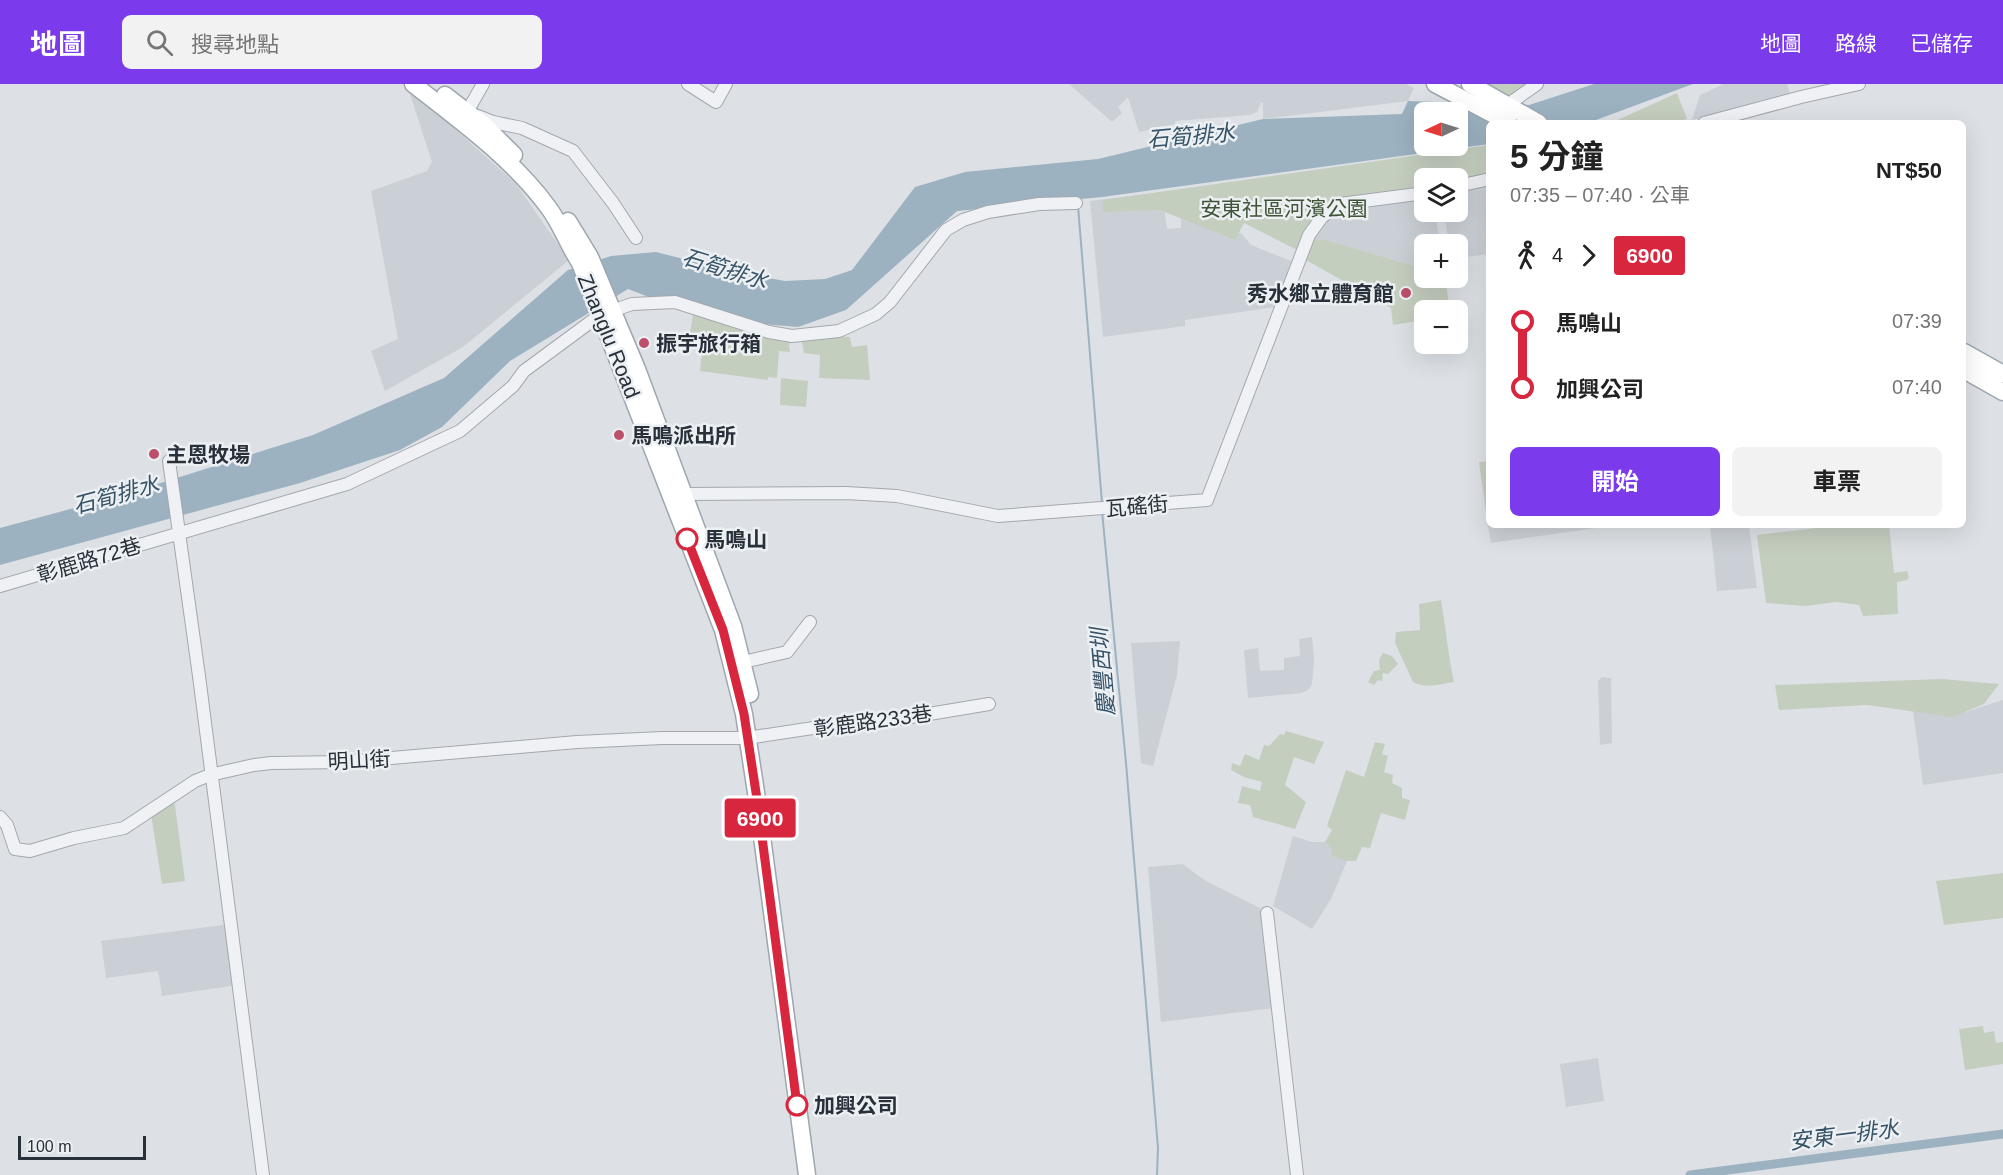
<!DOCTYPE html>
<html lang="zh-TW">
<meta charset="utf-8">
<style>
body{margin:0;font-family:Arial,"Noto Sans TC",sans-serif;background:#f2f2f2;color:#222;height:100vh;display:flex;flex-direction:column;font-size:22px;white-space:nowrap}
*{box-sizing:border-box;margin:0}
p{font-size:20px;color:#767676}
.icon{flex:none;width:33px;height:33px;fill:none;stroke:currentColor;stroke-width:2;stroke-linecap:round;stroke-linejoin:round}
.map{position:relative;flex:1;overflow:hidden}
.drawer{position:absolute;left:1486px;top:36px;width:480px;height:408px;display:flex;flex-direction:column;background:#fff;border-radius:9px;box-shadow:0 6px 24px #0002}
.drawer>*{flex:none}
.badge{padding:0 12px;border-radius:4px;font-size:21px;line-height:39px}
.needle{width:39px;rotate:266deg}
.tools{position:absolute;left:1414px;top:18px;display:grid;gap:12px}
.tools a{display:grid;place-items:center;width:54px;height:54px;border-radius:9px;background:#fff;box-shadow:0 6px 24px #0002;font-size:30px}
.scale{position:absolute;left:18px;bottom:15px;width:128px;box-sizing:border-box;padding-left:6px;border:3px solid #28303a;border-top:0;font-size:16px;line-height:21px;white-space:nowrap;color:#28303a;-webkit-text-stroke:4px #ecf0f3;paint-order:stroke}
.map>.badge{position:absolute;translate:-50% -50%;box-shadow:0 0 0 3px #fff}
.legs{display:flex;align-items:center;gap:9px;height:66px;padding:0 24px;font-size:20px}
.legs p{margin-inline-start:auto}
.overview{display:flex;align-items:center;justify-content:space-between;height:102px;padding:0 24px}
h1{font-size:33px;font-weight:700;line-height:45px}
.cta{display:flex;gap:12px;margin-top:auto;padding:12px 24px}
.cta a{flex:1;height:69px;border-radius:9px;background:#7c3aed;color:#fff;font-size:24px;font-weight:700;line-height:69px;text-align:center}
.cta a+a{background:#f2f2f2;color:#222}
ul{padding:0 24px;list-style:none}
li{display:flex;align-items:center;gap:21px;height:66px;font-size:22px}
li i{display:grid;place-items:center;width:9px;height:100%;margin:0 8px;background:currentColor}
li i::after{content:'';width:15px;height:15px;margin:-8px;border:4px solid;border-radius:50%;background:#fff}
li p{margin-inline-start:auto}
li:first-child i{background:linear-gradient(#0000 50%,currentColor 0)}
li:last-child i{background:linear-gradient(currentColor 50%,#0000 0)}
header{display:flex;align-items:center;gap:36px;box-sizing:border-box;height:84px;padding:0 30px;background:#7c3aed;color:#fff}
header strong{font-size:28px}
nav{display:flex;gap:33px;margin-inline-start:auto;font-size:21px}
.search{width:420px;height:54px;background:#f2f2f2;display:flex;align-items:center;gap:15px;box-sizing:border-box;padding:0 21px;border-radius:9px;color:#767676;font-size:22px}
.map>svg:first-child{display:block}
.built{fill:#cbd0d6}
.green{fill:#c4cebf}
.water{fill:#9cb2c1;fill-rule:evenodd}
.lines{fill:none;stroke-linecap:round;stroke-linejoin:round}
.stream{stroke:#9cb2c1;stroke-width:2}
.canal{stroke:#9cb2c1;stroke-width:9}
.minor-casing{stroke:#a3a8ae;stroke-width:14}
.major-casing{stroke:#9ea7af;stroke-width:19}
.minor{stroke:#eff1f4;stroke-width:12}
.major{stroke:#fff;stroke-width:16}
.line-1-casing{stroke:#fff;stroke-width:14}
.line-1{stroke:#d7263d;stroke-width:9}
.poi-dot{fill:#bd4f6b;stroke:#ecf0f3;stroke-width:2}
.stop-1-dot{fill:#fff;stroke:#d7263d;stroke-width:3}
.labels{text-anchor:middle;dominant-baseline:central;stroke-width:5;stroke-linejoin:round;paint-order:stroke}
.park-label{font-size:21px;fill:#405437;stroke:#ecf0f3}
.poi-label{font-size:21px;font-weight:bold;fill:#28303a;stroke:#ecf0f3;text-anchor:start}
.street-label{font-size:21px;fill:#28303a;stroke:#ecf0f3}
.stop-label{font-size:21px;font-weight:bold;fill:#28303a;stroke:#ecf0f3;text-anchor:start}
.water-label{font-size:22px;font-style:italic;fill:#375368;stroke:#ecf0f3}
</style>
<header>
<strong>地圖</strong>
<div class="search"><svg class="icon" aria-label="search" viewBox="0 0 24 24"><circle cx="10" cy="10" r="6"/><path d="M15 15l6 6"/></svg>搜尋地點</div>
<nav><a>地圖</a><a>路線</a><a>已儲存</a></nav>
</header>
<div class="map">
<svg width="2003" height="1091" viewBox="0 0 2003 1091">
<rect width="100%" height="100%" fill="#dde1e5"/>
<!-- built -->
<path class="built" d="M 1069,0 L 1406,0 L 1414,4 L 1408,17 L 1263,35 L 1263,19 L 1261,18 L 1257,28 L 1250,31 L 1175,37 L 1175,40 L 1139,48 L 1128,13 L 1118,23 L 1122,29 L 1112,38 Z
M 1724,0 L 1787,0 L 1790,10 L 1692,36 L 1700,11 Z
M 409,7 L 425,18 L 516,100 L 569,176 L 463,263 L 385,307 L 371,267 L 398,255 L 371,107 L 427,87 L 432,78 Z
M 1489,101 L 1489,170 L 1458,174 L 1458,160 L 1449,160 L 1444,128 L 1458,128 L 1458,105 Z
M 1162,108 L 1167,145 L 1181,144 L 1181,134 L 1195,133 L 1242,150 L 1251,161 L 1291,177 L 1275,223 L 1185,236 L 1185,242 L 1103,253 L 1090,117 Z
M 1425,109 L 1425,128 L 1435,128 L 1440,160 L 1425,160 L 1425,185 L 1323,155 L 1314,156 L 1317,147 L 1334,125 Z
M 1501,441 L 1617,441 L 1491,459 L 1488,443 Z
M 1710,441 L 1749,441 L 1757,504 L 1717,507 Z
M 1312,553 L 1314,574 L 1312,601 L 1308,606 L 1301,609 L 1248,614 L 1244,566 L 1258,564 L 1260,587 L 1284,586 L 1284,574 L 1300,572 L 1299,555 Z
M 1180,557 L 1177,591 L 1153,682 L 1141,679 L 1131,559 Z
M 1602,593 L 1611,594 L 1612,659 L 1600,661 L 1598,597 Z
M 2003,616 L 2003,689 L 1923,701 L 1913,627 L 1965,628 Z
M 1293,752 L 1312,758 L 1325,758 L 1332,764 L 1332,772 L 1347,777 L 1331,815 L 1312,845 L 1273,822 Z
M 1183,780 L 1204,796 L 1264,826 L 1275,924 L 1161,938 L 1148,783 Z
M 230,840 L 238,901 L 162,912 L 158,887 L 106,894 L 101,857 Z
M 1598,974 L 1604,1017 L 1566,1023 L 1560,980 Z"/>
<!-- green -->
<path class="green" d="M 1477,0 L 1529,0 L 1505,18 Z
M 1677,9 L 1687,35 L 1669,39 L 1611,39 Z
M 1489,61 L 1489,92 L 1458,98 L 1458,94 L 1425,94 L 1425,104 L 1343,116 L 1297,166 L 1244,139 L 1235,156 L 1160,126 L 1103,128 L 1103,116 Z
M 1323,155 L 1425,185 L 1425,194 L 1445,194 L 1450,226 L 1425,226 L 1425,236 L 1393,241 L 1391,224 L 1306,176 L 1314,156 Z
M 694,224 L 797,252 L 789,260 L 790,268 L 779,267 L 777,294 L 768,293 L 768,296 L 700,287 L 703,258 L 689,256 Z
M 822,251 L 850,253 L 852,263 L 867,261 L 870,296 L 819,294 L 820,271 L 804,269 L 801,253 Z
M 781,294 L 808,297 L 806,323 L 780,321 Z
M 1489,377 L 1490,441 L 1501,441 L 1488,443 L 1479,378 Z
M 1842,441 L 1889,441 L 1894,489 L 1907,487 L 1909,493 L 1907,496 L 1897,498 L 1898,530 L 1863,532 L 1859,521 L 1836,518 L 1806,522 L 1766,519 L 1757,451 Z
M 1441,516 C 1446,544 1448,571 1454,598 C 1441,600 1425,605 1413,598 L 1395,559 L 1396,548 L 1420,546 L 1419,520 Z
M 1383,569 L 1392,572 L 1398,580 L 1388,590 L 1383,589 L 1382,597 L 1378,596 L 1374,601 L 1368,598 L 1374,587 L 1380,586 L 1379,576 Z
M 1942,595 L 1999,600 L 1984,620 L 1952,633 L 1867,621 L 1779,626 L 1775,601 Z
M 1286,647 L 1324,658 L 1314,680 L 1294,673 L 1285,701 L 1306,718 L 1295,745 L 1253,733 L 1250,721 L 1238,719 L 1242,702 L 1260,707 L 1262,698 L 1244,693 L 1231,686 L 1232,679 L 1240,682 L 1245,670 L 1259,676 L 1264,661 L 1269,662 L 1280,650 L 1284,651 Z
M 1375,658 L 1385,660 L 1382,670 L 1388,672 L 1384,688 L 1393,691 L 1392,699 L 1402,704 L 1402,714 L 1410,716 L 1405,736 L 1381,729 L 1370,764 L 1362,763 L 1356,777 L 1347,777 L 1332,772 L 1331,764 L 1325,758 L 1332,746 L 1327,742 L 1346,686 L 1364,693 Z
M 174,714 L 185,797 L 162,800 L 151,730 Z
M 2003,789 L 2003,834 L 1944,841 L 1936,797 Z
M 1983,942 L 1984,949 L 1994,947 L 1996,959 L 2003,958 L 2003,980 L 1965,986 L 1959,945 Z"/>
<!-- water -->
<path class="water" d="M 1594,0 L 1693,0 L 1588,39 L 1490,39 L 1489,60 L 1102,113 L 957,127 L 846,226 L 798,243 L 738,238 L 654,215 L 628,205 L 510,277 L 442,343 L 400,366 L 300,399 L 0,481 L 0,444 L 126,410 L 313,351 L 444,294 L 568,186 L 611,172 L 656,168 L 731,187 L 785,197 L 825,195 L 852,186 L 915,103 L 965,88 L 1098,75 L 1263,35 L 1402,30 L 1408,17 L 1529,21 ZM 1425,28 L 1458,28 L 1458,62 L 1425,62 Z"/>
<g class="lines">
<!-- stream -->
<path class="stream" d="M 1078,122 L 1102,419
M 1102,427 L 1126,679 L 1158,1064 L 1157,1091"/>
<!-- canal -->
<path class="canal" d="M 1690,1091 L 2003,1050"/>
<defs>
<path id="minor" d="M 688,0 L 716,18 L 726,0
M 1506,22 L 1537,0
M 478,32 L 493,38 L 522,44 L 573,67 L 613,119 L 636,154
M 463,35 L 483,0
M 1704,39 L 1801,13 L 1859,0
M 1458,102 L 1490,95
M 169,377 L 199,592 L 263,1091
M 678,406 L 683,410 L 846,409 L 897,412 L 998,432 L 1207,416 L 1309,151 L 1322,133 L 1340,120 L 1425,109
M 0,502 L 347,400 L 460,347 L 513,302 L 524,287 L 600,231 L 632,220 L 675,218 L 769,248 L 792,252 L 839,247 L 876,230 L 890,218 L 946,146 L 963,136 L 988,128 L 1039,120 L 1076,119
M 743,578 L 787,568 L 810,538
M 0,733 L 7,741 L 15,765 L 30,767 L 74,754 L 124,744 L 195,697 L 210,691 L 254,681 L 271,679 L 345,678 L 577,658 L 662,654 L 747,654 L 846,639 L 899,635 L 989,620
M 1267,829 L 1297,1091"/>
<path id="major" d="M 413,0 C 460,37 512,74 548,123 C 561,140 568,161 580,179 L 723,546 L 744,630 L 757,715 L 807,1091
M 1435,0 L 1509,39
M 1470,0 L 1539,39
M 445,11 L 484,41 L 514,71
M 568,137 L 590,173 L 637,285 L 733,542 L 750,610
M 1964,268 L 2003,290
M 1964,286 L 2003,308"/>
</defs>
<!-- minor casing -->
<use href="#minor" class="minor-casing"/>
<!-- major casing -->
<use href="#major" class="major-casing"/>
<!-- minor -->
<use href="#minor" class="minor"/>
<!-- major -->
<use href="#major" class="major"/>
</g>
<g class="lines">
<defs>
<path id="line-1" d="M 687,455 L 723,546 L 744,630 L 757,715 L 797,1021"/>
</defs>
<!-- line-1 casing -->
<use href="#line-1" class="line-1-casing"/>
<!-- line-1 -->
<use href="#line-1" class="line-1"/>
</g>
<!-- markers -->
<g class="poi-dot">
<circle cx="1406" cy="209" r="6"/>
<circle cx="644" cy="259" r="6"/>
<circle cx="619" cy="351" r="6"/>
<circle cx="154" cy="370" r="6"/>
</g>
<g class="stop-1-dot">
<circle cx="687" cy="455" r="10"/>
<circle cx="797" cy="1021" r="10"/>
</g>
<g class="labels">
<!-- park labels -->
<g class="park-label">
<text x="1284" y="124">安東社區河濱公園</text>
</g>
<!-- poi labels -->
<g class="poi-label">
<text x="1394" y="209" text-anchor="end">秀水鄉立體育館</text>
<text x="656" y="259">振宇旅行箱</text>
<text x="631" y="351">馬鳴派出所</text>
<text x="166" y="370">主恩牧場</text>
</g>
<!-- street labels -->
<g class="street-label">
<text transform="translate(609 252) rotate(68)">Zhanglu Road</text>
<text transform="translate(1137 422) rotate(-5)">瓦磘街</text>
<text transform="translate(89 476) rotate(-17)">彰鹿路72巷</text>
<text transform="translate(873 637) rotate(-8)">彰鹿路233巷</text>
<text transform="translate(359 676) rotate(-3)">明山街</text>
</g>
<!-- stop labels -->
<g class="stop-label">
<text x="704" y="455">馬鳴山</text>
<text x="814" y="1021">加興公司</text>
</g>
<!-- water labels -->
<g class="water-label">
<text transform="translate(1191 52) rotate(-5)">石筍排水</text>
<text transform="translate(725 185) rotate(17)">石筍排水</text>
<text transform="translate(116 411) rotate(-15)">石筍排水</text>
<text transform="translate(1103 588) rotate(-95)">慶豐西圳</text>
<text transform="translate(1844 1051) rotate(-7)">安東一排水</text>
</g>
</g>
</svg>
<div class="tools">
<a><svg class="needle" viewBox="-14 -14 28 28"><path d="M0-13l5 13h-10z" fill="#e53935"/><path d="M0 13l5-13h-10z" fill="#767676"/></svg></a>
<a><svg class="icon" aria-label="layers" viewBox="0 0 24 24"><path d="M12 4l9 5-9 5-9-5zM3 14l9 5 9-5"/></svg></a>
<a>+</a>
<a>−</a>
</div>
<div class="scale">100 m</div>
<b class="badge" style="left:760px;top:734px;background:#d7263d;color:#fff">6900</b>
<section class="drawer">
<div class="overview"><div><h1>5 分鐘</h1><p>07:35 – 07:40 · 公車</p></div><b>NT$50</b></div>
<div class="legs"><svg class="icon" aria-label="walk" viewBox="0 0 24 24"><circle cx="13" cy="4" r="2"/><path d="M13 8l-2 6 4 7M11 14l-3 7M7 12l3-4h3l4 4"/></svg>4<svg class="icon" aria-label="forward" viewBox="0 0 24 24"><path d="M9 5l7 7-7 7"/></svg><b class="badge" style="background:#d7263d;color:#fff">6900</b></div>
<ul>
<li><i style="color:#d7263d"></i><b>馬鳴山</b><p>07:39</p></li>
<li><i style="color:#d7263d"></i><b>加興公司</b><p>07:40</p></li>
</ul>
<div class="cta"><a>開始</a><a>車票</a></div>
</section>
</div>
